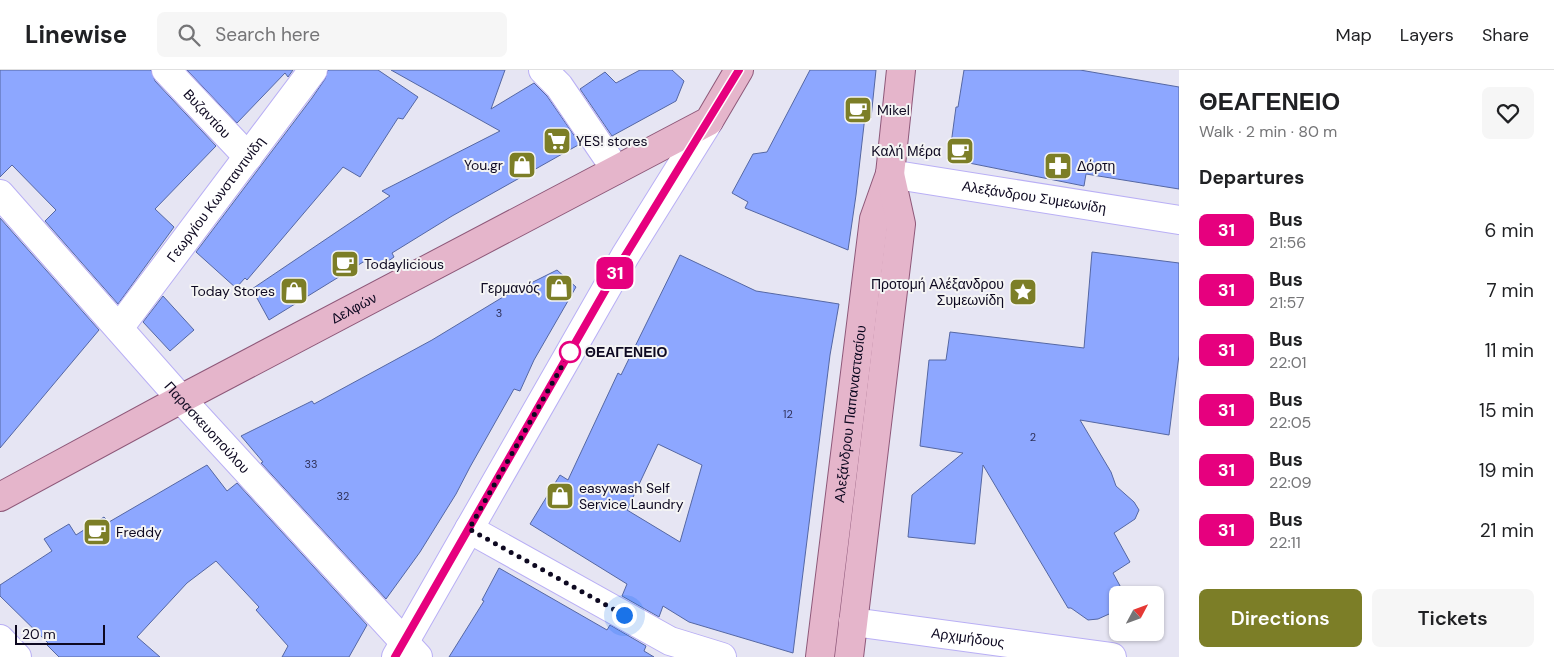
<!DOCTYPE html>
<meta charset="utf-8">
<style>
body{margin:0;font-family:"DM Sans",sans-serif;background:#f6f6f6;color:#202124;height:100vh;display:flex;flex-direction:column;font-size:19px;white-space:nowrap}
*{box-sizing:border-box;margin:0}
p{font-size:16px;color:#757577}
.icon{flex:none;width:28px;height:28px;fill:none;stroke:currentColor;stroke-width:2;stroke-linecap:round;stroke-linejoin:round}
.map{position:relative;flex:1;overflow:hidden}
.sheet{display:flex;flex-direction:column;background:#fff;width:375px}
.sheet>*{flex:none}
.badge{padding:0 10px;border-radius:8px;font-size:18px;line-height:32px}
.needle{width:32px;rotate:49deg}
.controls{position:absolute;left:1109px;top:516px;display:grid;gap:10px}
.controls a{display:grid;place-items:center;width:55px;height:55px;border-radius:8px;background:#fff;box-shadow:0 1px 4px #0004;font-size:25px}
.scale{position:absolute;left:15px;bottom:12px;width:90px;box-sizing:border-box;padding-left:5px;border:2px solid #0e0921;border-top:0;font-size:14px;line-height:18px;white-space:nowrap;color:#0e0921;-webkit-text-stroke:4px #f4f4f4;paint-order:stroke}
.you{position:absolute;width:25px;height:25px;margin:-12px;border:4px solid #fff;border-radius:50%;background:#1a73e8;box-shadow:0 0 0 8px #1a73e833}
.map>.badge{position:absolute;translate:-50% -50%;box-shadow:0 0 0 2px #fff}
h2{padding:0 20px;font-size:19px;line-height:45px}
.round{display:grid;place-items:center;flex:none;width:52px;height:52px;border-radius:8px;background:#f6f6f6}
.overview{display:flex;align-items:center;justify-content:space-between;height:85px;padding:0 20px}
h1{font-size:24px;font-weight:600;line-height:38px}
.primary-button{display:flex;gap:10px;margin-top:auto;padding:10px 20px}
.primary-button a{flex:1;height:58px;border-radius:8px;background:#7c7e27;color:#fff;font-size:20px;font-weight:600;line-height:58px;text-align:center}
.primary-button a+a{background:#f6f6f6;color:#202124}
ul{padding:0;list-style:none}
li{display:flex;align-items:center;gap:15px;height:60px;padding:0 20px}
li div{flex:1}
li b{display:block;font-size:19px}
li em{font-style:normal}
li .badge{min-width:55px;font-weight:700;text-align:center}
header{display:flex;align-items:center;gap:30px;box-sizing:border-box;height:70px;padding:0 25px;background:#fff;border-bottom:1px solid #e0e0e0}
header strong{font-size:24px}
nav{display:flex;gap:28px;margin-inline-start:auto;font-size:18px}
.search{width:350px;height:45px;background:#f6f6f6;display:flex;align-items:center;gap:12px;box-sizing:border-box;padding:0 18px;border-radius:8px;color:#757577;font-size:19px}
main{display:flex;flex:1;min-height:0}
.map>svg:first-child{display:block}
.building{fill:#8da7ff;stroke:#5567a3;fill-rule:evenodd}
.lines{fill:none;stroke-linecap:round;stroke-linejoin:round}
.minor-casing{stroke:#b9aff5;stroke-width:30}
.major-casing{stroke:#8e5879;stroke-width:30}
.minor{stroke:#fff;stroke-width:28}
.major{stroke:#e5b5cb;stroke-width:28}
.line-casing{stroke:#fff;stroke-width:11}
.line{stroke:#e6007e;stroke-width:8}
.walk{stroke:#0e0921;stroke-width:5;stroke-dasharray:0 9}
.stop-dot{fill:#fff;stroke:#e6007e;stroke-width:2.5}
.labels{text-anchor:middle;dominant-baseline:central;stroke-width:4;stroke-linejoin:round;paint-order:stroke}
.number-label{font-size:11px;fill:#2e3058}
.poi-label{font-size:14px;fill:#0e0921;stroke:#f4f4f4;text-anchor:start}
.street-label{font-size:14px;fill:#0e0921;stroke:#f4f4f4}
.stop-label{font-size:14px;font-weight:bold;fill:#0e0921;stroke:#f4f4f4;text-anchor:start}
</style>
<header>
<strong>Linewise</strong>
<div class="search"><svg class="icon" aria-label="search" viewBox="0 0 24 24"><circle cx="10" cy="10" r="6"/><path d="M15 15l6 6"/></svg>Search here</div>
<nav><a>Map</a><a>Layers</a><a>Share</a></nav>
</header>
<main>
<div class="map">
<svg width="1179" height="587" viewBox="0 0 1179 587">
<rect width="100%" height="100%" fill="#e6e5f3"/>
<!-- building -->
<path class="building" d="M 0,0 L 151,0 L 155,11 L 216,76 L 155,139 L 174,157 L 118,234 L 45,151 L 56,140 L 12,95 L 0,107 Z
M 187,0 L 293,0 L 288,7 L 285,3 L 237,53 Z
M 328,0 L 378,0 L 418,27 L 403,49 L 398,48 L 360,107 L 343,97 L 247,210 L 245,208 L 236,218 L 196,182 L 312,28 L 325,9 Z
M 391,0 L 505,0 L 491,39 L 534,13 L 547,26 L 580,74 L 452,146 L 392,183 L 394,187 L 376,200 L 368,189 L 269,250 L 252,219 L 390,126 L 382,121 L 500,61 Z
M 640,0 L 672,0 L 684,11 L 676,31 L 612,66 L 580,19 L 605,2 L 616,13 Z
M 810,0 L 876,0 L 871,48 L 865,46 L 856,125 L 848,180 L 745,138 L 748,132 L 732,123 L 753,84 L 767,82 Z
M 964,0 L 1080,0 L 1179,17 L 1179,119 L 1086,104 L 1084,116 L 949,89 L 956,37 L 958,37 Z
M 0,148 L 99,260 L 0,378 Z
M 1092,182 L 1179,193 L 1179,285 L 1169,365 L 1080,350 L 1111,402 L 1116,416 L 1134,432 L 1139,440 L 1135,449 L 1114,463 L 1130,492 L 1113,503 L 1125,525 L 1118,525 L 1118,540 L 1098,549 L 1088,550 L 1071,538 L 1068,538 L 983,395 L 975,474 L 908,467 L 912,425 L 963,383 L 920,376 L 929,290 L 946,290 L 950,262 L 1084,278 Z
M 680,185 L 756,221 L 839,234 L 830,285 L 793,583 L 689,552 L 663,536 L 659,547 L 622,526 L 627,514 L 530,454 L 560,405 L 568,410 L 618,303 L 621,305 ZM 658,374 L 702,395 L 680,472 L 627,440 Z
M 557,200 L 576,217 L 534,290 L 520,321 L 514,319 L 470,397 L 456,424 L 420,482 L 386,529 L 261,393 L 263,392 L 241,366 L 312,331 L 314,334 L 432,270 L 503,227 Z
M 163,226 L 194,260 L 170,281 L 143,252 Z
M 207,395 L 227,421 L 237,413 L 367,555 L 349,587 L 282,587 L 288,576 L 256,540 L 259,537 L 216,491 L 187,513 L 137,567 L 160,587 L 59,587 L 47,575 L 48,573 L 0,526 L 0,515 L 52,481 L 44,469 L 69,454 L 76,465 L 104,447 L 109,452 Z
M 499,498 L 607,560 L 610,555 L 646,576 L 644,581 L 654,587 L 449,587 L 484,531 L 482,530 Z"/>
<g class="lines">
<defs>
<g id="minor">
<path id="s1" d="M 166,0 L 248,87"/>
<path d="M 543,0 L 559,16 L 616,100"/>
<path id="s2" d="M 890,104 L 1179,150"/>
<path id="s3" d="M 0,124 L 181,329 L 418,587"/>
<path id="s4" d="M 119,258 L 313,0"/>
<path d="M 469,459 L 670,571 L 722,587"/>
<path id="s5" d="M 853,552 L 1112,587"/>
<path d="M 0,569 L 17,587"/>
<path d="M 396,587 L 625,186 L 709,51"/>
</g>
<g id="major">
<path id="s6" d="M 0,427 L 181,329 L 709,51 L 739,0"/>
<path id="s7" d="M 820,587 L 874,149 L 890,104 L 901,0"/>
<path d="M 849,587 L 901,154 L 890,104"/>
</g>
</defs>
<!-- minor casing -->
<use href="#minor" class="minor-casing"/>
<!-- major casing -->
<use href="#major" class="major-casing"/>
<!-- minor -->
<use href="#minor" class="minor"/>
<!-- major -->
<use href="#major" class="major"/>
</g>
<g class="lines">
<defs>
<path id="line" d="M 395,587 L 625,186 L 739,0"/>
</defs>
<!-- line casing -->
<use href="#line" class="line-casing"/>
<!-- line -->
<use href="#line" class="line"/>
<!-- walk -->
<path class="walk" d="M 570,282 L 469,459 L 624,545"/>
</g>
<!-- icons -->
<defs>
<symbol id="cafe-square" viewBox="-11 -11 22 22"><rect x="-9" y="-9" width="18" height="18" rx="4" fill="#7c7e27" stroke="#f4f4f4"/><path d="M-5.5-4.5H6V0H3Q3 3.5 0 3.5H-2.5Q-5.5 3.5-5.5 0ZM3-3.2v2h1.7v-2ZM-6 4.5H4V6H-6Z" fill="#fff"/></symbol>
<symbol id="supermarket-square" viewBox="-11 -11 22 22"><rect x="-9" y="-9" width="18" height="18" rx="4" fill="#7c7e27" stroke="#f4f4f4"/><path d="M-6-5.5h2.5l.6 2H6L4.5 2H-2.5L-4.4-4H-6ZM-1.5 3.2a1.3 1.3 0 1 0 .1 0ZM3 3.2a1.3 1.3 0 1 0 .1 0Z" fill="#fff"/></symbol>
<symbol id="shop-square" viewBox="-11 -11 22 22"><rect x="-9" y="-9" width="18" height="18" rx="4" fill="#7c7e27" stroke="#f4f4f4"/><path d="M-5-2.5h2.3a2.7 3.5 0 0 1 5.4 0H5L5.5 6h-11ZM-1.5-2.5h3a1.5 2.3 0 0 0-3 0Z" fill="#fff"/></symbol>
<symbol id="pharmacy-square" viewBox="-11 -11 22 22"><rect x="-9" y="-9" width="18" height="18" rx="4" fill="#7c7e27" stroke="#f4f4f4"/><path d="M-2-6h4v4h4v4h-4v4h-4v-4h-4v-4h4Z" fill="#fff"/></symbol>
<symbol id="sight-square" viewBox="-11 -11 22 22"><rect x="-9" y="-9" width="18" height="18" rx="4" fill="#7c7e27" stroke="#f4f4f4"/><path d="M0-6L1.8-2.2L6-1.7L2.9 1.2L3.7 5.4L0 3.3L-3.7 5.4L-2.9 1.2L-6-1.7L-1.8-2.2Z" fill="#fff"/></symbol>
</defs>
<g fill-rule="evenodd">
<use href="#cafe-square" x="842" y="24" width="32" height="32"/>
<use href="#supermarket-square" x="541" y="55" width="32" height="32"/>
<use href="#cafe-square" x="944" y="65" width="32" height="32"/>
<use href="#shop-square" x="506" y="79" width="32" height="32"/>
<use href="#pharmacy-square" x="1042" y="80" width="32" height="32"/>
<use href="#cafe-square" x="329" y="178" width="32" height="32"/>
<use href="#shop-square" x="543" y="202" width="32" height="32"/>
<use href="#shop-square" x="278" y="205" width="32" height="32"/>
<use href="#sight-square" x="1007" y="206" width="32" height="32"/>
<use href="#shop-square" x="544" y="410" width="32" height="32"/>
<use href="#cafe-square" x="81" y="446" width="32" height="32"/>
</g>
<!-- markers -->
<circle class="stop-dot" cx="570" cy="282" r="10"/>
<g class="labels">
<!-- number labels -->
<g class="number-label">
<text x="499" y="243">3</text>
<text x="788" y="344">12</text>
<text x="1033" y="367">2</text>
<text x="311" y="394">33</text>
<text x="343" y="426">32</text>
</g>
<!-- poi labels -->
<g class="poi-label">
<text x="877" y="40">Mikel</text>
<text x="576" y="71">YES! stores</text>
<text x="941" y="81" text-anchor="end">Καλή Μέρα</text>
<text x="503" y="95" text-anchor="end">You.gr</text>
<text x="1077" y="96">Δόρτη</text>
<text x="364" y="194">Todaylicious</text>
<text x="1004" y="214" text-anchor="end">Προτομή Αλέξανδρου<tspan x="1004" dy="16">Συμεωνίδη</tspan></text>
<text x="540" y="218" text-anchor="end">Γερμανός</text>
<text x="275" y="221" text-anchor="end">Today Stores</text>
<text x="579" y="418">easywash Self<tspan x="579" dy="16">Service Laundry</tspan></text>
<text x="116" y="462">Freddy</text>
</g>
<!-- street labels -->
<g class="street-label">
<text stroke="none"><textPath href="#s1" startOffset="60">Βυζαντίου</textPath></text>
<text stroke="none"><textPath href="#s2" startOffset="146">Αλεξάνδρου Συμεωνίδη</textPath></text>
<text stroke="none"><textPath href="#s4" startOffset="161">Γεωργίου Κωνσταντινίδη</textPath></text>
<text stroke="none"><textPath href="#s6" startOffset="401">Δελφών</textPath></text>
<text stroke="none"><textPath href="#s7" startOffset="245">Αλεξάνδρου Παπαναστασίου</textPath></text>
<text stroke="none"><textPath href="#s3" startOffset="312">Παρασκευοπούλου</textPath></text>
<text stroke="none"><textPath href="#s5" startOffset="116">Αρχιμήδους</textPath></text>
</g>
<!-- stop labels -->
<g class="stop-label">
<text x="585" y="282">ΘΕΑΓΕΝΕΙΟ</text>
</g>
</g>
</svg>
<div class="controls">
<a><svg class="needle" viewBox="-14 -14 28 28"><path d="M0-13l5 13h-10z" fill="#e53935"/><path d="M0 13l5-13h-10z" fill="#757577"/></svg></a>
</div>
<div class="scale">20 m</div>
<div class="you" style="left:624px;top:545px"></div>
<b class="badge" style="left:615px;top:203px;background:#e6007e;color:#fff">31</b>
</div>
<section class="sheet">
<div class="overview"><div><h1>ΘΕΑΓΕΝΕΙΟ</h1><p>Walk · 2 min · 80 m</p></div><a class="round"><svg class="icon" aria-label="heart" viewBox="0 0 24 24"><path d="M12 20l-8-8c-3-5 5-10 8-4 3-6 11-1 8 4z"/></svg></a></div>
<h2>Departures</h2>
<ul>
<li><span class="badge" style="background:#e6007e;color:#fff">31</span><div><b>Bus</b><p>21:56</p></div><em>6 min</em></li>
<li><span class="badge" style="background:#e6007e;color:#fff">31</span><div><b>Bus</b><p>21:57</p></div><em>7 min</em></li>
<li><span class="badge" style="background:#e6007e;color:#fff">31</span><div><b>Bus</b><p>22:01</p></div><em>11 min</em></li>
<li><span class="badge" style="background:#e6007e;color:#fff">31</span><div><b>Bus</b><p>22:05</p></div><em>15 min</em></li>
<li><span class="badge" style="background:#e6007e;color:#fff">31</span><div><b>Bus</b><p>22:09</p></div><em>19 min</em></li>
<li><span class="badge" style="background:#e6007e;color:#fff">31</span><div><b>Bus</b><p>22:11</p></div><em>21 min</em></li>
</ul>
<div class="primary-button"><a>Directions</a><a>Tickets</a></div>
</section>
</main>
